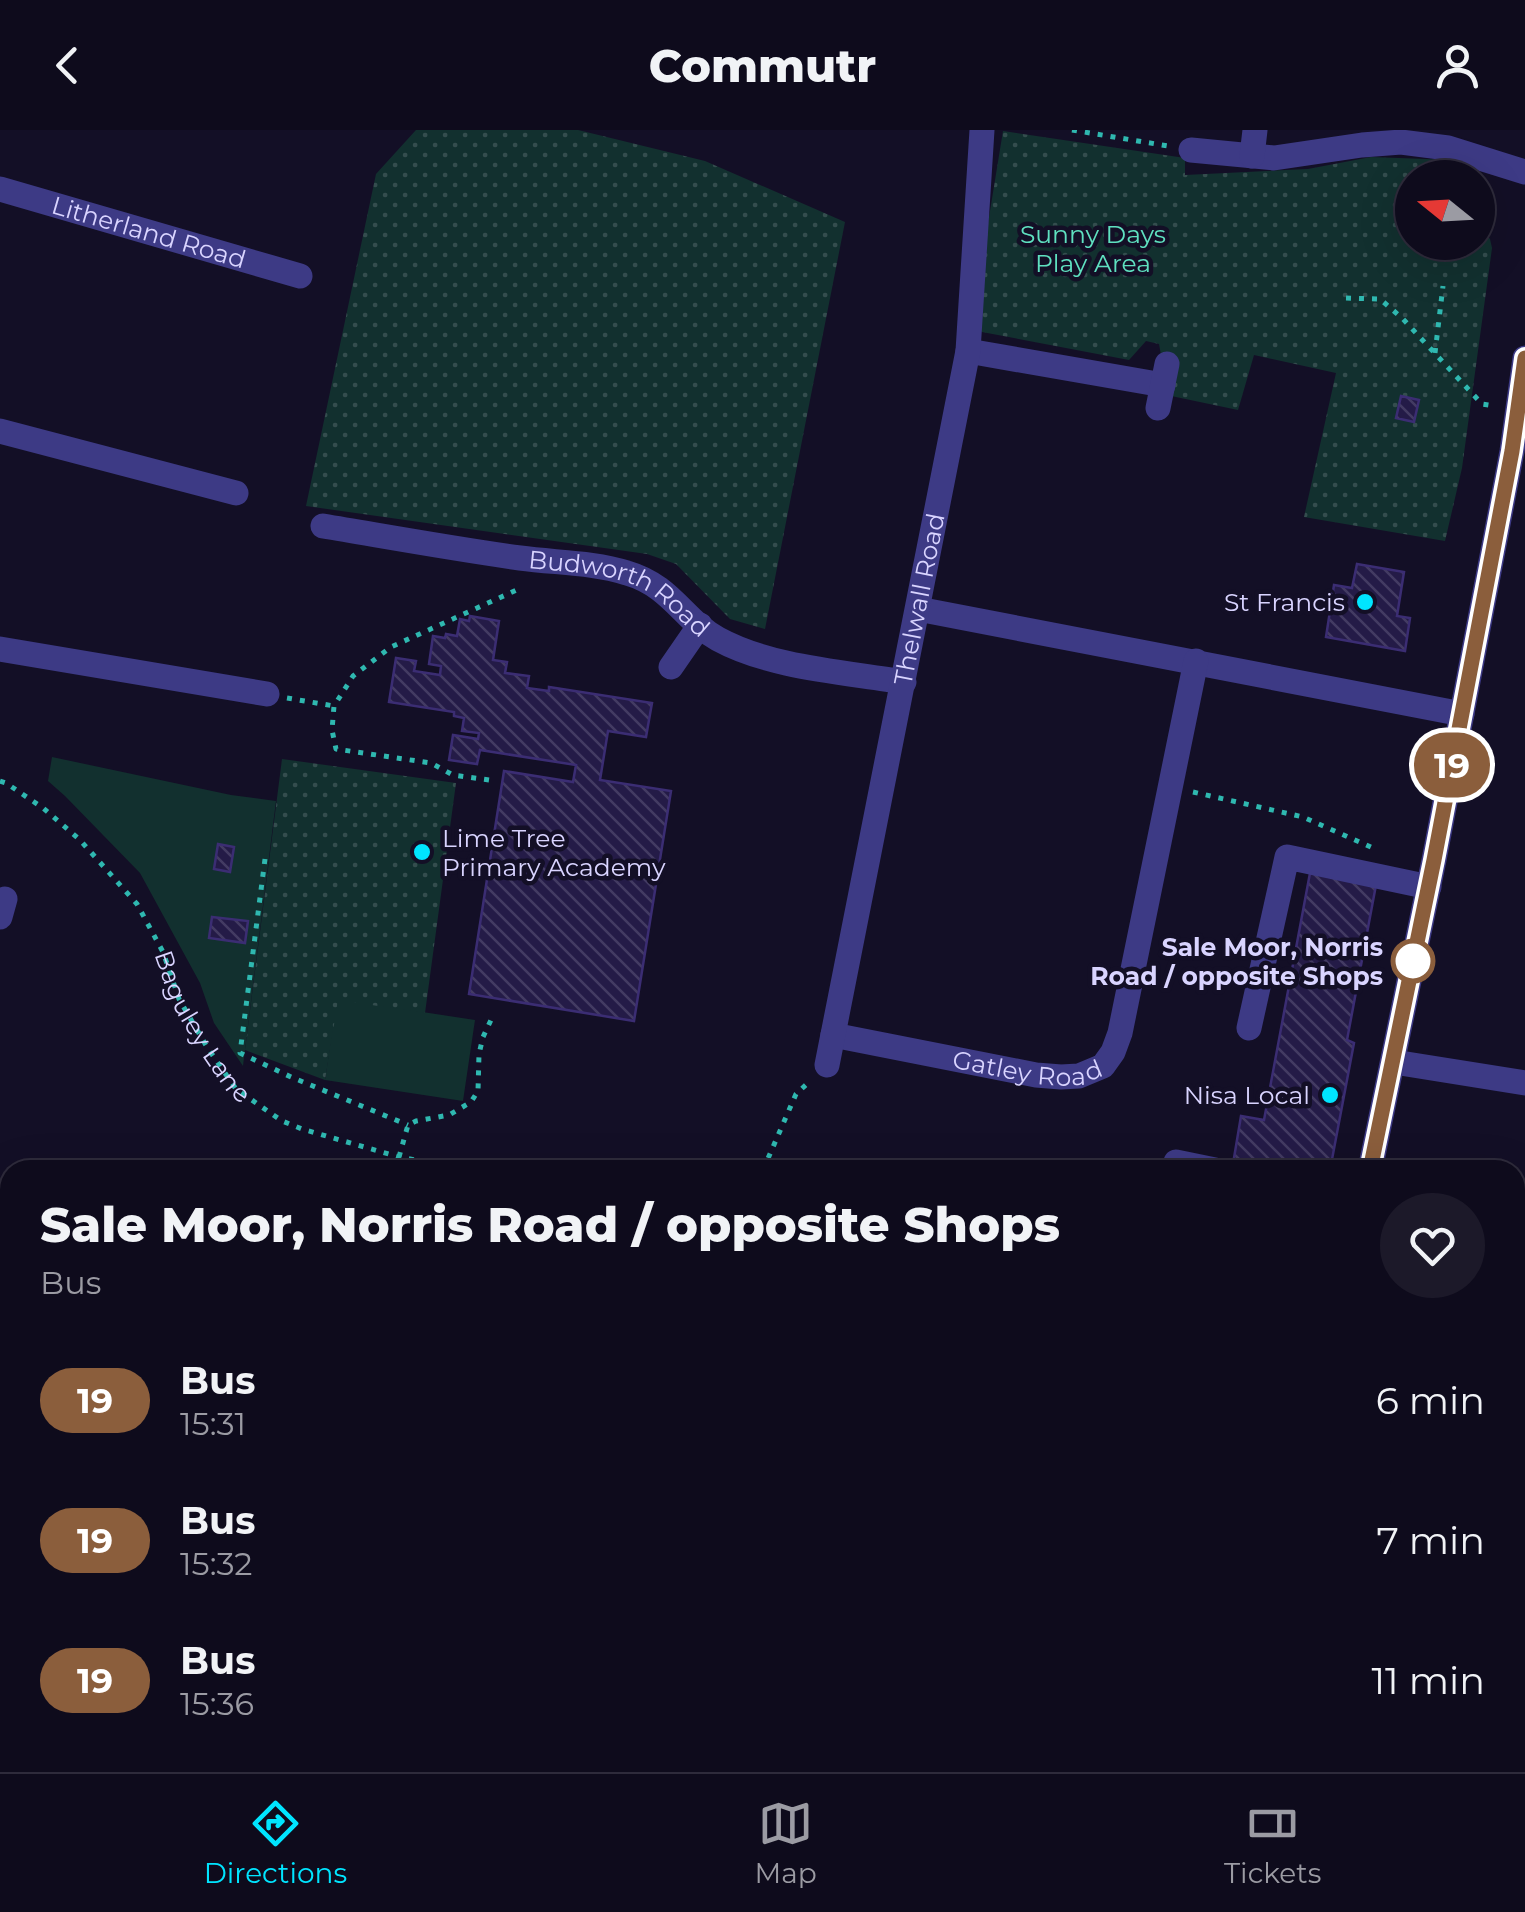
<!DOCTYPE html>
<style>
body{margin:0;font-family:Montserrat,sans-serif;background:#1c1929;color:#f1f3f6;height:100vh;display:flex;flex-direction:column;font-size:38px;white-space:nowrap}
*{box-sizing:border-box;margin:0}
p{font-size:32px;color:#9b9ba3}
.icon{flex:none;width:55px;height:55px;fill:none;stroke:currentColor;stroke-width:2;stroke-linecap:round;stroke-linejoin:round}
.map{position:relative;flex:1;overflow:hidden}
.details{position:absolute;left:0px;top:1030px;width:1525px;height:612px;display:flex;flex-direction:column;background:#0e0b1c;border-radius:30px 30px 0 0;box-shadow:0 10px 40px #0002,0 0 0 2px #2e2b3b}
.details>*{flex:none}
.badge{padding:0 20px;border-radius:32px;font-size:35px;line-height:65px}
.needle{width:65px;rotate:288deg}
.controls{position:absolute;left:1395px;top:30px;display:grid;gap:20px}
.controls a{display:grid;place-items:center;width:100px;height:100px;border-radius:50%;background:#0e0b1c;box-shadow:0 10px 40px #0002,0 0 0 2px #2e2b3b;font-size:50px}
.map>.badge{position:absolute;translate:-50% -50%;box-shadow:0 0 0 5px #fff}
.round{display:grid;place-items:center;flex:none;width:105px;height:105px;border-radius:52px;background:#1c1929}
.overview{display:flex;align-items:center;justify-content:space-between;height:170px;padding:0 40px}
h1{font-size:48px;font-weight:800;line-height:75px}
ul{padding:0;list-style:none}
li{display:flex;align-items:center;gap:30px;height:140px;padding:0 40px}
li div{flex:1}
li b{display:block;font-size:38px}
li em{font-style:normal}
li .badge{min-width:110px;font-weight:700;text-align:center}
header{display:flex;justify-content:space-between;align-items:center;height:130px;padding:0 40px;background:#0e0b1c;font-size:45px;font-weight:800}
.tabs{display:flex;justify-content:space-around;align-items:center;height:140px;border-top:2px solid #2e2b3b;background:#0e0b1c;font-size:28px;color:#9b9ba3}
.tabs a{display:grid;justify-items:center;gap:5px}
.tabs .current{color:#00e5ff}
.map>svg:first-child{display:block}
.green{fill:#12302f}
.park{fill:url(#park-dots)}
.building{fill:url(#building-back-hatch);stroke:#3b2d73;stroke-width:2.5}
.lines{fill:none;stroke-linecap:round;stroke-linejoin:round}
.path{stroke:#2fb8b0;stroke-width:5;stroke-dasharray:5 8;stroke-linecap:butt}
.minor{stroke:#3d3a85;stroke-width:25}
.line-casing{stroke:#fff;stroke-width:22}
.line{stroke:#8b5e3c;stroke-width:15}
.poi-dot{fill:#00e5ff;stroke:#130f26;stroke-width:4}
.stop-dot{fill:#fff;stroke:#8b5e3c;stroke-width:5}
.labels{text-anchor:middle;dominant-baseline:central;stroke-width:9;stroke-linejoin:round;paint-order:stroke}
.street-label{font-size:25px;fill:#d9d4ff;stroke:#130f26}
.park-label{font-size:25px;fill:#5fe0c0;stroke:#130f26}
.poi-label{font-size:25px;fill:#d9d4ff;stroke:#130f26;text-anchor:end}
.stop-label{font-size:25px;font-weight:bold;fill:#d9d4ff;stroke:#130f26;text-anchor:end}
</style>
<header><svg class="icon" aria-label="back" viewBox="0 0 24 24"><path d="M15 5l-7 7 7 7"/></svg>Commutr<svg class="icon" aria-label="person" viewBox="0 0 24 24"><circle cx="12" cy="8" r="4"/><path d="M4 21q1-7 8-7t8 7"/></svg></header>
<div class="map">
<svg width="1525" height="1642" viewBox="0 0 1525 1642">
<defs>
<pattern id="park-dots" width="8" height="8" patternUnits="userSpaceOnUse" patternTransform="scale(2.5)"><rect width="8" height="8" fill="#12302f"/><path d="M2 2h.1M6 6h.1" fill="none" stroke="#344d4e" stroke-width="1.8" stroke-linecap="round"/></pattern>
<pattern id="building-back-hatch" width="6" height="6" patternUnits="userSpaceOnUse" patternTransform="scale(2.5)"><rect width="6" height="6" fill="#241b47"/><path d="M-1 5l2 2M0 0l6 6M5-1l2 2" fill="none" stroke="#433b63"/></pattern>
</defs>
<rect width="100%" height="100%" fill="#130f26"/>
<!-- green -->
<path class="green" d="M 52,627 L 231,665 L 276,671 L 243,936 L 214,893 L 200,853 L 140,743 L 65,666 L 48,651 Z
M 337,869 L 475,890 L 463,971 L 325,950 Z"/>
<!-- park -->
<path class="park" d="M 416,0 L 578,0 L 705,31 L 845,92 L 765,499 L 730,489 L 676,434 L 647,424 L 306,376 L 376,44 Z
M 1003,1 L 1185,28 L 1185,45 L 1308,39 L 1371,27 L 1453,30 L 1454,47 L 1412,48 L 1412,112 L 1478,112 L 1478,94 L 1490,109 L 1492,118 L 1462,338 L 1445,411 L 1304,387 L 1336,243 L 1254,225 L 1238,280 L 1157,263 L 1162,230 L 1159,214 L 1146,211 L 1129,230 L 982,202 L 975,195 L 973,186 Z
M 282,629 L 456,653 L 425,883 L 338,870 L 325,950 L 245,920 Z"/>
<!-- building -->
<path class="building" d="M 1401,266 L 1419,270 L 1414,292 L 1396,288 Z
M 1357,434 L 1404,442 L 1397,486 L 1410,488 L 1405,521 L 1326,507 L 1334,455 L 1352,458 Z
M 470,486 L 499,491 L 493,530 L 507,532 L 505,543 L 529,546 L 527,558 L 549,561 L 549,557 L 652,573 L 646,607 L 608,601 L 600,650 L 671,661 L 634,891 L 469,864 L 504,641 L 573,652 L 576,635 L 480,620 L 477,634 L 449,630 L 453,605 L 478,609 L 479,603 L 462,601 L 464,588 L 454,586 L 454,582 L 389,572 L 396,528 L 416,531 L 414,541 L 440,545 L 441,536 L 429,534 L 433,506 L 445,508 L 446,504 L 457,506 L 460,489 L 469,491 Z
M 218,714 L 234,717 L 230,742 L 214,739 Z
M 1310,743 L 1376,755 L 1347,910 L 1354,913 L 1330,1040 L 1267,1040 L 1233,1034 L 1241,986 L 1264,990 Z
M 212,787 L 248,791 L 245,813 L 209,808 Z
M 1301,1632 L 1327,1632 L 1325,1642 L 1299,1642 Z"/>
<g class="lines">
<!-- path -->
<g class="path">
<path d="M 1072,0 L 1168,16"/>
<path d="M 1346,168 L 1380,169 L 1402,188 L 1482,274 L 1495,276"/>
<path d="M 1435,223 L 1443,156"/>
<path d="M 287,568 L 334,576"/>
<path d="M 489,650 L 453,645 L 431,633 L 336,619 L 332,600 L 334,576 L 353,546 L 391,517 L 521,458"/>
<path id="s1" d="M 0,651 L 6,653 L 43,678 L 80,710 L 137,774 L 163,822 L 179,869 L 207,917 L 236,959 L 282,991 L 302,999 L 399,1027 L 473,1040"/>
<path d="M 1193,662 L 1303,687 L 1373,718"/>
<path d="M 265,729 L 240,923 L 291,947 L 408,995"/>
<path d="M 399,1027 L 408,995 L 416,991 L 449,985 L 471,972 L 478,961 L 479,924 L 483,907 L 491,890"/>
<path d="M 763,1040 L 796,964 L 810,951"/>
</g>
<!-- minor -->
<g class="minor">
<path d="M 1191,20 L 1274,28 L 1362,15 L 1401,12 L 1448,18 L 1525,42"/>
<path d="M 1252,26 L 1255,0"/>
<path id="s2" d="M 0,59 L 300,146"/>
<path d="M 968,221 L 1163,255"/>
<path d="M 1158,278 L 1167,234"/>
<path d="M 0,301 L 236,363"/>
<path id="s3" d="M 323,396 C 389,407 455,419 520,428 C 556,433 592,432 627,443 C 672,456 683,490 718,509 C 771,538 845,542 904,552"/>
<path d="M 918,479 L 1462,584"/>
<path d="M 0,519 L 267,564"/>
<path d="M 671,537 L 700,495"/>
<path d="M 0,787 L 5,769"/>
<path d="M 1249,898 L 1287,727 L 1429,757"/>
<path id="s4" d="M 833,905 L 1036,945 L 1061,947 L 1079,946 L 1103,936 L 1113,922 L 1120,903 L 1196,531"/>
<path d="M 1394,932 L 1525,953"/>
<path id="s5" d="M 827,935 L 968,221 L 982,0"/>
<path d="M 1176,1032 L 1215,1040"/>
<path d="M 1370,1040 L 1434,730 L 1512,321 L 1525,228"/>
<path d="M 0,1154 L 10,1156"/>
<path d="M 1515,1246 L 1525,1248"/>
<path d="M 0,1400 L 10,1402"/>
<path d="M 1515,1538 L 1525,1485"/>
<path d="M 1515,1628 L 1525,1630"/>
<path d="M 16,1632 L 70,1642"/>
<path d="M 627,1642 L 629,1632"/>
<path d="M 1231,1642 L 1233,1632"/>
<path d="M 1495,1642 L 1497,1632"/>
</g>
</g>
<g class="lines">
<defs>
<path id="line" d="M 1370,1040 L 1434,730 L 1512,321 L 1525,228"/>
</defs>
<!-- line casing -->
<use href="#line" class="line-casing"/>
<!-- line -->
<use href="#line" class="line"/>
</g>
<!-- markers -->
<g class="poi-dot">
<circle cx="1365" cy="472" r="10"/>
<circle cx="422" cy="722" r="10"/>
<circle cx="1330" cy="965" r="10"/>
</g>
<circle class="stop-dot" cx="1413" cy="831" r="20"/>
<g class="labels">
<!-- street labels -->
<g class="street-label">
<text stroke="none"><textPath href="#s2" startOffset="155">Litherland Road</textPath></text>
<text stroke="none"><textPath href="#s3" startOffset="308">Budworth Road</textPath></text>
<text stroke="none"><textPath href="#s5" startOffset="475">Thelwall Road</textPath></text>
<text stroke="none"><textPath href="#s1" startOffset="325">Baguley Lane</textPath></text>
<text stroke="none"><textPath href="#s4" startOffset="198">Gatley Road</textPath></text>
</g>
<!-- park labels -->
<g class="park-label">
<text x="1093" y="104">Sunny Days<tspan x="1093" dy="29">Play Area</tspan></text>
</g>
<!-- poi labels -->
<g class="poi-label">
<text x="1345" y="472">St Francis</text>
<text x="442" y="708" text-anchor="start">Lime Tree<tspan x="442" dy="29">Primary Academy</tspan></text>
<text x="1310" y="965">Nisa Local</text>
</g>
<!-- stop labels -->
<g class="stop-label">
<text x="1383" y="817">Sale Moor, Norris<tspan x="1383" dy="29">Road / opposite Shops</tspan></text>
</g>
</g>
</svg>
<div class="controls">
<a><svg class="needle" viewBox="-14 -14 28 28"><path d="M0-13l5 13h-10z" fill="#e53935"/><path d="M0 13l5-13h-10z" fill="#9b9ba3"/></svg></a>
</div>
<b class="badge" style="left:1452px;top:635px;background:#8b5e3c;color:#fff">19</b>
<section class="details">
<div class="overview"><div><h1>Sale Moor, Norris Road / opposite Shops</h1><p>Bus</p></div><a class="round"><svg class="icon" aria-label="heart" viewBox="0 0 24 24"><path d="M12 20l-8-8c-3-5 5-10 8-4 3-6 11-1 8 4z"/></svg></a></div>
<ul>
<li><span class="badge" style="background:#8b5e3c;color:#fff">19</span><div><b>Bus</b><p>15:31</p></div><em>6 min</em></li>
<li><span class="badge" style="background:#8b5e3c;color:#fff">19</span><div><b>Bus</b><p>15:32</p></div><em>7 min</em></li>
<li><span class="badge" style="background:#8b5e3c;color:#fff">19</span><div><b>Bus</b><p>15:36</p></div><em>11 min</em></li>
</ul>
</section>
</div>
<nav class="tabs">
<a class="current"><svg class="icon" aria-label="directions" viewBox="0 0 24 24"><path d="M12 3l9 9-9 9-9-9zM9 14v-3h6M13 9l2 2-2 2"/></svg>Directions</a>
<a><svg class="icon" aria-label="map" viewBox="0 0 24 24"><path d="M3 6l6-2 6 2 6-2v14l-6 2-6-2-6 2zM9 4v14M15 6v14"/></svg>Map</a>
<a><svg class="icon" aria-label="tickets" viewBox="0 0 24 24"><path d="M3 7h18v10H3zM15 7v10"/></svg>Tickets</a>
</nav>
